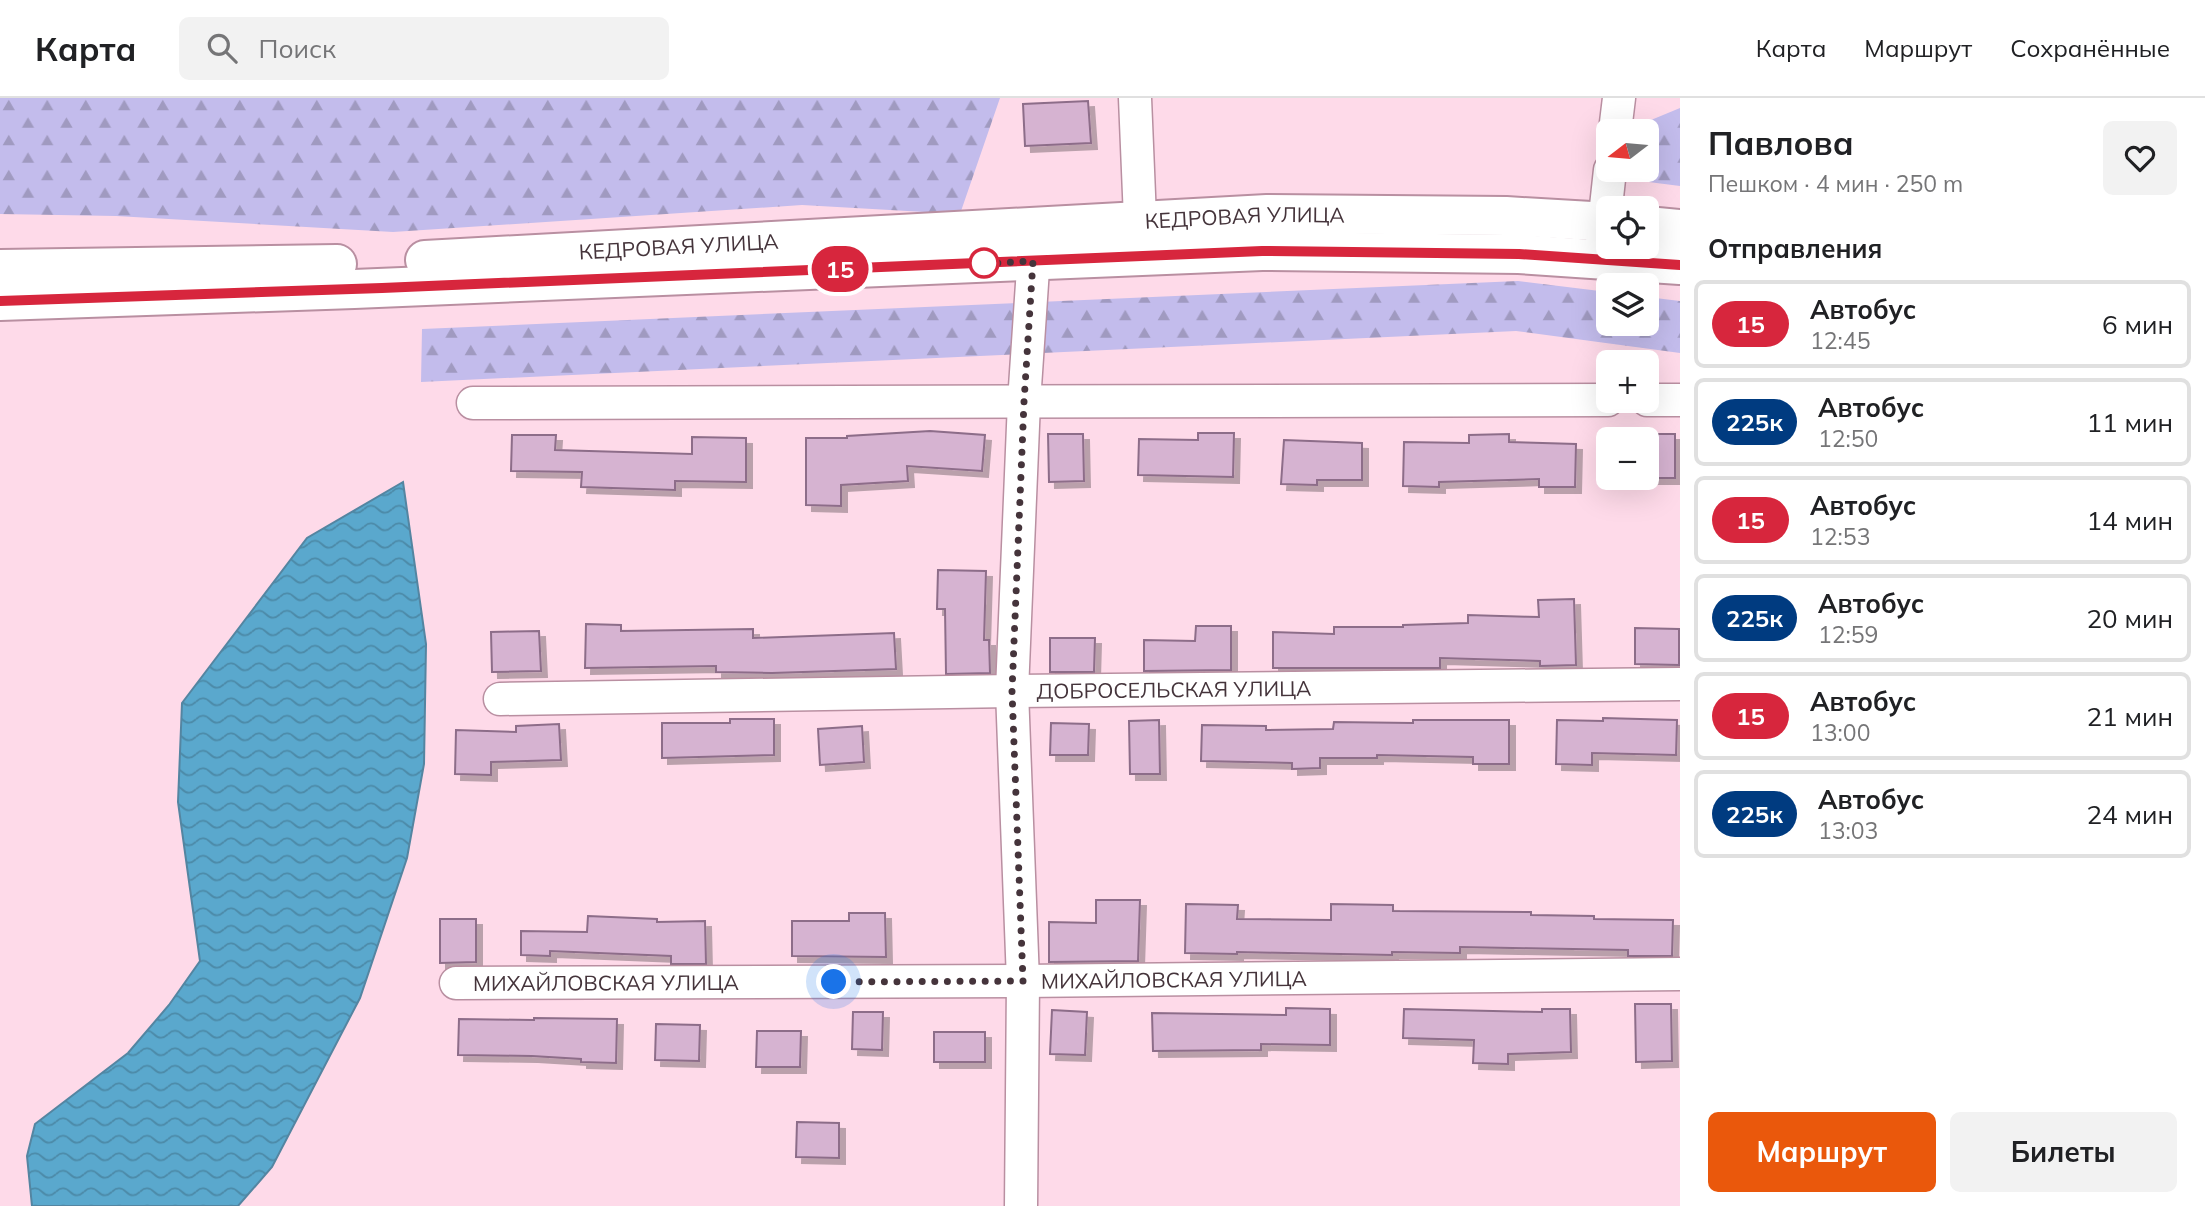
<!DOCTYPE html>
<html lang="ru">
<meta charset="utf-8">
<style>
body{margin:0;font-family:Mulish,sans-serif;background:#f2f2f2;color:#202124;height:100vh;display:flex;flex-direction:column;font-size:26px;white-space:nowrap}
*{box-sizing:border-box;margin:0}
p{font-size:23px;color:#757577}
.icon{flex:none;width:38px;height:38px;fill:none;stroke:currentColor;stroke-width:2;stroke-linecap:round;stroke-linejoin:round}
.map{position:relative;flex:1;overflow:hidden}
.sheet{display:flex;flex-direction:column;background:#fff;width:525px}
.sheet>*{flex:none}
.badge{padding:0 14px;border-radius:23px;font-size:24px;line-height:46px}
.needle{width:46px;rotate:254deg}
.fabs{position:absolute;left:1596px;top:21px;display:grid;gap:14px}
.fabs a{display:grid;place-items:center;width:63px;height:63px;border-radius:10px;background:#fff;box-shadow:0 7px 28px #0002;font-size:35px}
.you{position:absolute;width:35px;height:35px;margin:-18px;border:5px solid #fff;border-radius:50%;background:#1a73e8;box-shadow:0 0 0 10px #1a73e833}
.map>.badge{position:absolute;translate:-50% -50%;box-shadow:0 0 0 4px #fff}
h2{padding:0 28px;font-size:26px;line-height:63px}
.round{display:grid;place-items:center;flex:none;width:74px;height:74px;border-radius:10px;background:#f2f2f2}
.head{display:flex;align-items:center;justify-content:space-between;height:119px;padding:0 28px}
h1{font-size:33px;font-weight:700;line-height:52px}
.primary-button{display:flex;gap:14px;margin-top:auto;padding:14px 28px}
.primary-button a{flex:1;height:80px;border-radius:10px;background:#ea580c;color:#fff;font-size:28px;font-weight:700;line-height:80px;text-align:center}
.primary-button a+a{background:#f2f2f2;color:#202124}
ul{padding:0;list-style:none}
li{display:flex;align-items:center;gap:21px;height:88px;margin:0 14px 10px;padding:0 14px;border:4px solid #e0e0e0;border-radius:10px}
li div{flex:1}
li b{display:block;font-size:26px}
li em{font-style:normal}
li .badge{min-width:77px;font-weight:700;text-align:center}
header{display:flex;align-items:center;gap:42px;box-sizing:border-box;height:98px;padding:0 35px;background:#fff;border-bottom:2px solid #e0e0e0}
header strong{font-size:33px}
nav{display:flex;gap:38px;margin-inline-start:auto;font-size:24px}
.search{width:490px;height:63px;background:#f2f2f2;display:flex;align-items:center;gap:18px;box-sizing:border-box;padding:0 24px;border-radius:10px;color:#757577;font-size:26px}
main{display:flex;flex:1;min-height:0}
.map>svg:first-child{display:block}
.forest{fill:url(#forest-firs)}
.water{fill:url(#water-waves);stroke:#5485a1;stroke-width:2}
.building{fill:#d6b3d1;stroke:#8d6d89;stroke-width:2;filter:url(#shadow)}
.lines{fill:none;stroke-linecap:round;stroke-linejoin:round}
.minor-casing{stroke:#b98fa1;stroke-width:35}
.major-casing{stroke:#b98fa1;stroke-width:42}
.minor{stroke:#fff;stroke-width:32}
.major{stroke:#fff;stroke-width:38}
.line-casing{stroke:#fff;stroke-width:16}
.line{stroke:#d7263d;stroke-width:10}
.walk{stroke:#45343b;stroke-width:7;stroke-dasharray:0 12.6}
.stop-dot{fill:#fff;stroke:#d7263d;stroke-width:3.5}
.labels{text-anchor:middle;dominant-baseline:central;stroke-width:5;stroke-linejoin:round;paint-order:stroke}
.street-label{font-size:21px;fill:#45343b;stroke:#f9eff3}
</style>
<header>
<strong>Карта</strong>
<div class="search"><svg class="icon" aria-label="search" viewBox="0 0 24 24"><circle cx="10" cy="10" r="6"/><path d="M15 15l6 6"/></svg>Поиск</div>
<nav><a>Карта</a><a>Маршрут</a><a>Сохранённые</a></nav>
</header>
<main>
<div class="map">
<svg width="1680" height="1108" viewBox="0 0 1680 1108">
<defs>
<pattern id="forest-firs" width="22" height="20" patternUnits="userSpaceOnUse" patternTransform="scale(1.75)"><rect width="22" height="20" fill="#c3bcec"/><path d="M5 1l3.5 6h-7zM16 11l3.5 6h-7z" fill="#a09ac0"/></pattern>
<pattern id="water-waves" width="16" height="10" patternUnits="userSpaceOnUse" patternTransform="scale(1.75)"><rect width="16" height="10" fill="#5aa8cd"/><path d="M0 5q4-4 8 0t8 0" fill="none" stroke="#4c8aa8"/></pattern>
<filter id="shadow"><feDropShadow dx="6" dy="6" stdDeviation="0" flood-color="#0004"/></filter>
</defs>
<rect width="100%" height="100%" fill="#fedae9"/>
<!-- forest -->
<path class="forest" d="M 0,0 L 1000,0 L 960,116 L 802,107 L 393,134 L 116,118 L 0,116 Z
M 1680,10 L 1680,88 L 1633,82 L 1636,72 L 1647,72 L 1647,35 L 1651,22 Z
M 1518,183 L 1608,194 L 1608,226 L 1647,226 L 1647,199 L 1680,203 L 1680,255 L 1516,233 L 421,284 L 422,231 Z"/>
<!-- water -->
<path class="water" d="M 403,384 L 426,546 L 424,666 L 407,760 L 360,900 L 272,1069 L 238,1108 L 32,1108 L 27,1058 L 35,1026 L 128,955 L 169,907 L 200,863 L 178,704 L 182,605 L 307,440 Z"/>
<!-- building -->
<path class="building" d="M 1088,3 L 1091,45 L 1025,48 L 1023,6 Z
M 930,333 L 985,337 L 982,373 L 907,368 L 908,383 L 841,387 L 841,408 L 806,407 L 806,340 L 847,340 L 847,338 Z
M 1198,335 L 1234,335 L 1233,379 L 1138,377 L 1139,341 L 1198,342 Z
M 1048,336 L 1083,336 L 1084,383 L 1049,384 Z
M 1509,336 L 1509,344 L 1576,346 L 1575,389 L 1539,389 L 1539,381 L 1439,384 L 1439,389 L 1403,388 L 1404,344 L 1469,345 L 1469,337 Z
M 1647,336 L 1675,336 L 1675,380 L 1647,380 Z
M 512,337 L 556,337 L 555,352 L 692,356 L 692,339 L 746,340 L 746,384 L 675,383 L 675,392 L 581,389 L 582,374 L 511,373 Z
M 1284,342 L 1362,345 L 1362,382 L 1317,382 L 1317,387 L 1281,386 Z
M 938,472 L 986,473 L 984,542 L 989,542 L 990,575 L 946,576 L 945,511 L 937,511 Z
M 1574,501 L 1576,567 L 1540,568 L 1540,563 L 1440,560 L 1440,570 L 1273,570 L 1273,534 L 1334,536 L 1334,529 L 1403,529 L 1403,527 L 1468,525 L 1468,517 L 1539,519 L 1538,502 Z
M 586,526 L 621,527 L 621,533 L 753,531 L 753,540 L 894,535 L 896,571 L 772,575 L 716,574 L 716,568 L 585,570 Z
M 1196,528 L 1231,528 L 1231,572 L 1144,573 L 1144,542 L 1195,543 Z
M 1635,530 L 1679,531 L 1679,567 L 1635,566 Z
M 539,533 L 541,573 L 492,574 L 491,534 Z
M 1050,540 L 1095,540 L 1094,574 L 1050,574 Z
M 1603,620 L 1677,622 L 1676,657 L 1592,655 L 1592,667 L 1556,666 L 1557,622 L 1603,623 Z
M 730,621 L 774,621 L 774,657 L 662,660 L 662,625 L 730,625 Z
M 1159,622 L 1160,676 L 1130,676 L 1129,623 Z
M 1413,622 L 1509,622 L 1509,666 L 1473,666 L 1473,659 L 1377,657 L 1377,660 L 1320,660 L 1320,670 L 1292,671 L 1292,665 L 1201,663 L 1202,627 L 1266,628 L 1266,632 L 1333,631 L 1334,624 L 1413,625 Z
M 1051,625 L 1089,626 L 1088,657 L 1050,657 Z
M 559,626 L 561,662 L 491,664 L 491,677 L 455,676 L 456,632 L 516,634 L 516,628 Z
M 862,628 L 864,664 L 820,667 L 818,631 Z
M 1096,802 L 1140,802 L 1138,863 L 1049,864 L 1049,824 L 1096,825 Z
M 1186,806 L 1238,807 L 1237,821 L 1331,822 L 1331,806 L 1393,807 L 1393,813 L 1531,814 L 1531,817 L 1594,818 L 1594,821 L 1673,822 L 1672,858 L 1628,858 L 1628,852 L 1460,849 L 1460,855 L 1392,854 L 1392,857 L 1237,854 L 1237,856 L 1185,855 Z
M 849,815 L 885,815 L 886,859 L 792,858 L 792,823 L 849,823 Z
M 588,818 L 657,821 L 657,824 L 705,823 L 706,866 L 671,866 L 671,858 L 550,853 L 550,858 L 521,857 L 521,833 L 587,834 Z
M 440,821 L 476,821 L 476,864 L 440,865 Z
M 1635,906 L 1671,906 L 1672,963 L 1636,964 Z
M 1286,910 L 1330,911 L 1330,947 L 1261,946 L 1261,952 L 1153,953 L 1152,915 L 1286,917 Z
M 1404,911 L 1542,914 L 1542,911 L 1570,911 L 1571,954 L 1508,956 L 1508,966 L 1473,965 L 1474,942 L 1403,940 Z
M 1052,912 L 1087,914 L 1085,957 L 1050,956 Z
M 853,914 L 883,914 L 882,952 L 852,951 Z
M 534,920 L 617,921 L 616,965 L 581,964 L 581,961 L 532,958 L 458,957 L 459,921 L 534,922 Z
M 656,926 L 700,927 L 699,963 L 655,962 Z
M 757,933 L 801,933 L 800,969 L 756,969 Z
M 934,934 L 985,934 L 985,964 L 934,964 Z
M 797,1024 L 839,1025 L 839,1060 L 796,1059 Z"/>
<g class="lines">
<defs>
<g id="minor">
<path d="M 1135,0 L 1141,145"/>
<path d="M 1615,33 L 1619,0"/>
<path d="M 1602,145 L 1610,72"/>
<path d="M 1647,302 L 1680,302"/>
<path d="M 473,305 L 1608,302"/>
<path id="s1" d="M 500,601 L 1012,593 L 1680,586"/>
<path id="s2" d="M 456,885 L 1023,883 L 1680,876"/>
<path d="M 1021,1108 L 1023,883 L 1012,593 L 1024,304 L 1035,141"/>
</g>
<g id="major">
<path d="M 1647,128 L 1680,131"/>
<path id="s3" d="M 425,162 L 1267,116 L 1506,118 L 1608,124"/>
<path d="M 0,171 L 337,166"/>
<path d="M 0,203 L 354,191 L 1262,153 L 1519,156 L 1680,167"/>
</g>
</defs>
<!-- minor casing -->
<use href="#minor" class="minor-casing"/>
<!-- major casing -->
<use href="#major" class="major-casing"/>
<!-- minor -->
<use href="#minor" class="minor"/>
<!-- major -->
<use href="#major" class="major"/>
</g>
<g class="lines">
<defs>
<path id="line" d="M 0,203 L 382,190 L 1262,153 L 1519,156 L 1680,167"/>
</defs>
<!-- line casing -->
<use href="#line" class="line-casing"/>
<!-- line -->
<use href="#line" class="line"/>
<!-- walk -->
<path class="walk" d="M 834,884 L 1023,883 L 1012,593 L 1024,304 L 1033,163 L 979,166 L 984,165"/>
</g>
<!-- markers -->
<circle class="stop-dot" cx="984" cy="165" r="14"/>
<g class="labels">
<!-- street labels -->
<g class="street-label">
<text stroke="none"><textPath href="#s3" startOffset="821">КЕДРОВАЯ УЛИЦА</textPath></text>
<text stroke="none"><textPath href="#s3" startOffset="254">КЕДРОВАЯ УЛИЦА</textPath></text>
<text stroke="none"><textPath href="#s1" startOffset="674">ДОБРОСЕЛЬСКАЯ УЛИЦА</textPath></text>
<text stroke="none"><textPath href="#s2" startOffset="718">МИХАЙЛОВСКАЯ УЛИЦА</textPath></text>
<text stroke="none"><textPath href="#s2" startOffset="150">МИХАЙЛОВСКАЯ УЛИЦА</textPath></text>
</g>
</g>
</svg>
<div class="fabs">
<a><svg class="needle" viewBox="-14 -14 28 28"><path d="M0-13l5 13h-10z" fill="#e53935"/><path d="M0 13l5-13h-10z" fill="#757577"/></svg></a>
<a><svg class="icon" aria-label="locate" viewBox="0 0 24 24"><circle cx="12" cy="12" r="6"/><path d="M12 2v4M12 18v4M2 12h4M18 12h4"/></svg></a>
<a><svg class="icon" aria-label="layers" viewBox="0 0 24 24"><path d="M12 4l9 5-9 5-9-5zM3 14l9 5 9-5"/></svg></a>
<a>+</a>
<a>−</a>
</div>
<div class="you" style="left:834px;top:884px"></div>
<b class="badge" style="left:840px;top:171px;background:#d7263d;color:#fff">15</b>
</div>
<section class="sheet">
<div class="head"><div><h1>Павлова</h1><p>Пешком · 4 мин · 250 m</p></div><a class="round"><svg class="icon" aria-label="heart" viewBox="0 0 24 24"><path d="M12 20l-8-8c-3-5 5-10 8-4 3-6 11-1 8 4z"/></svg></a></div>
<h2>Отправления</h2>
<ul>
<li><span class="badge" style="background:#d7263d;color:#fff">15</span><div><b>Автобус</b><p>12:45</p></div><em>6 мин</em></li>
<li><span class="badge" style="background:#003b80;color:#fff">225к</span><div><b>Автобус</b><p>12:50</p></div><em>11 мин</em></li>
<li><span class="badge" style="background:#d7263d;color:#fff">15</span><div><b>Автобус</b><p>12:53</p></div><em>14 мин</em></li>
<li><span class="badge" style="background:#003b80;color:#fff">225к</span><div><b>Автобус</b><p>12:59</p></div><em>20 мин</em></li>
<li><span class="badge" style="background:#d7263d;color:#fff">15</span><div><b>Автобус</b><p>13:00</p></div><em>21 мин</em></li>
<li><span class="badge" style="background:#003b80;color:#fff">225к</span><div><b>Автобус</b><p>13:03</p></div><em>24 мин</em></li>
</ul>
<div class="primary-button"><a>Маршрут</a><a>Билеты</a></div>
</section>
</main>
